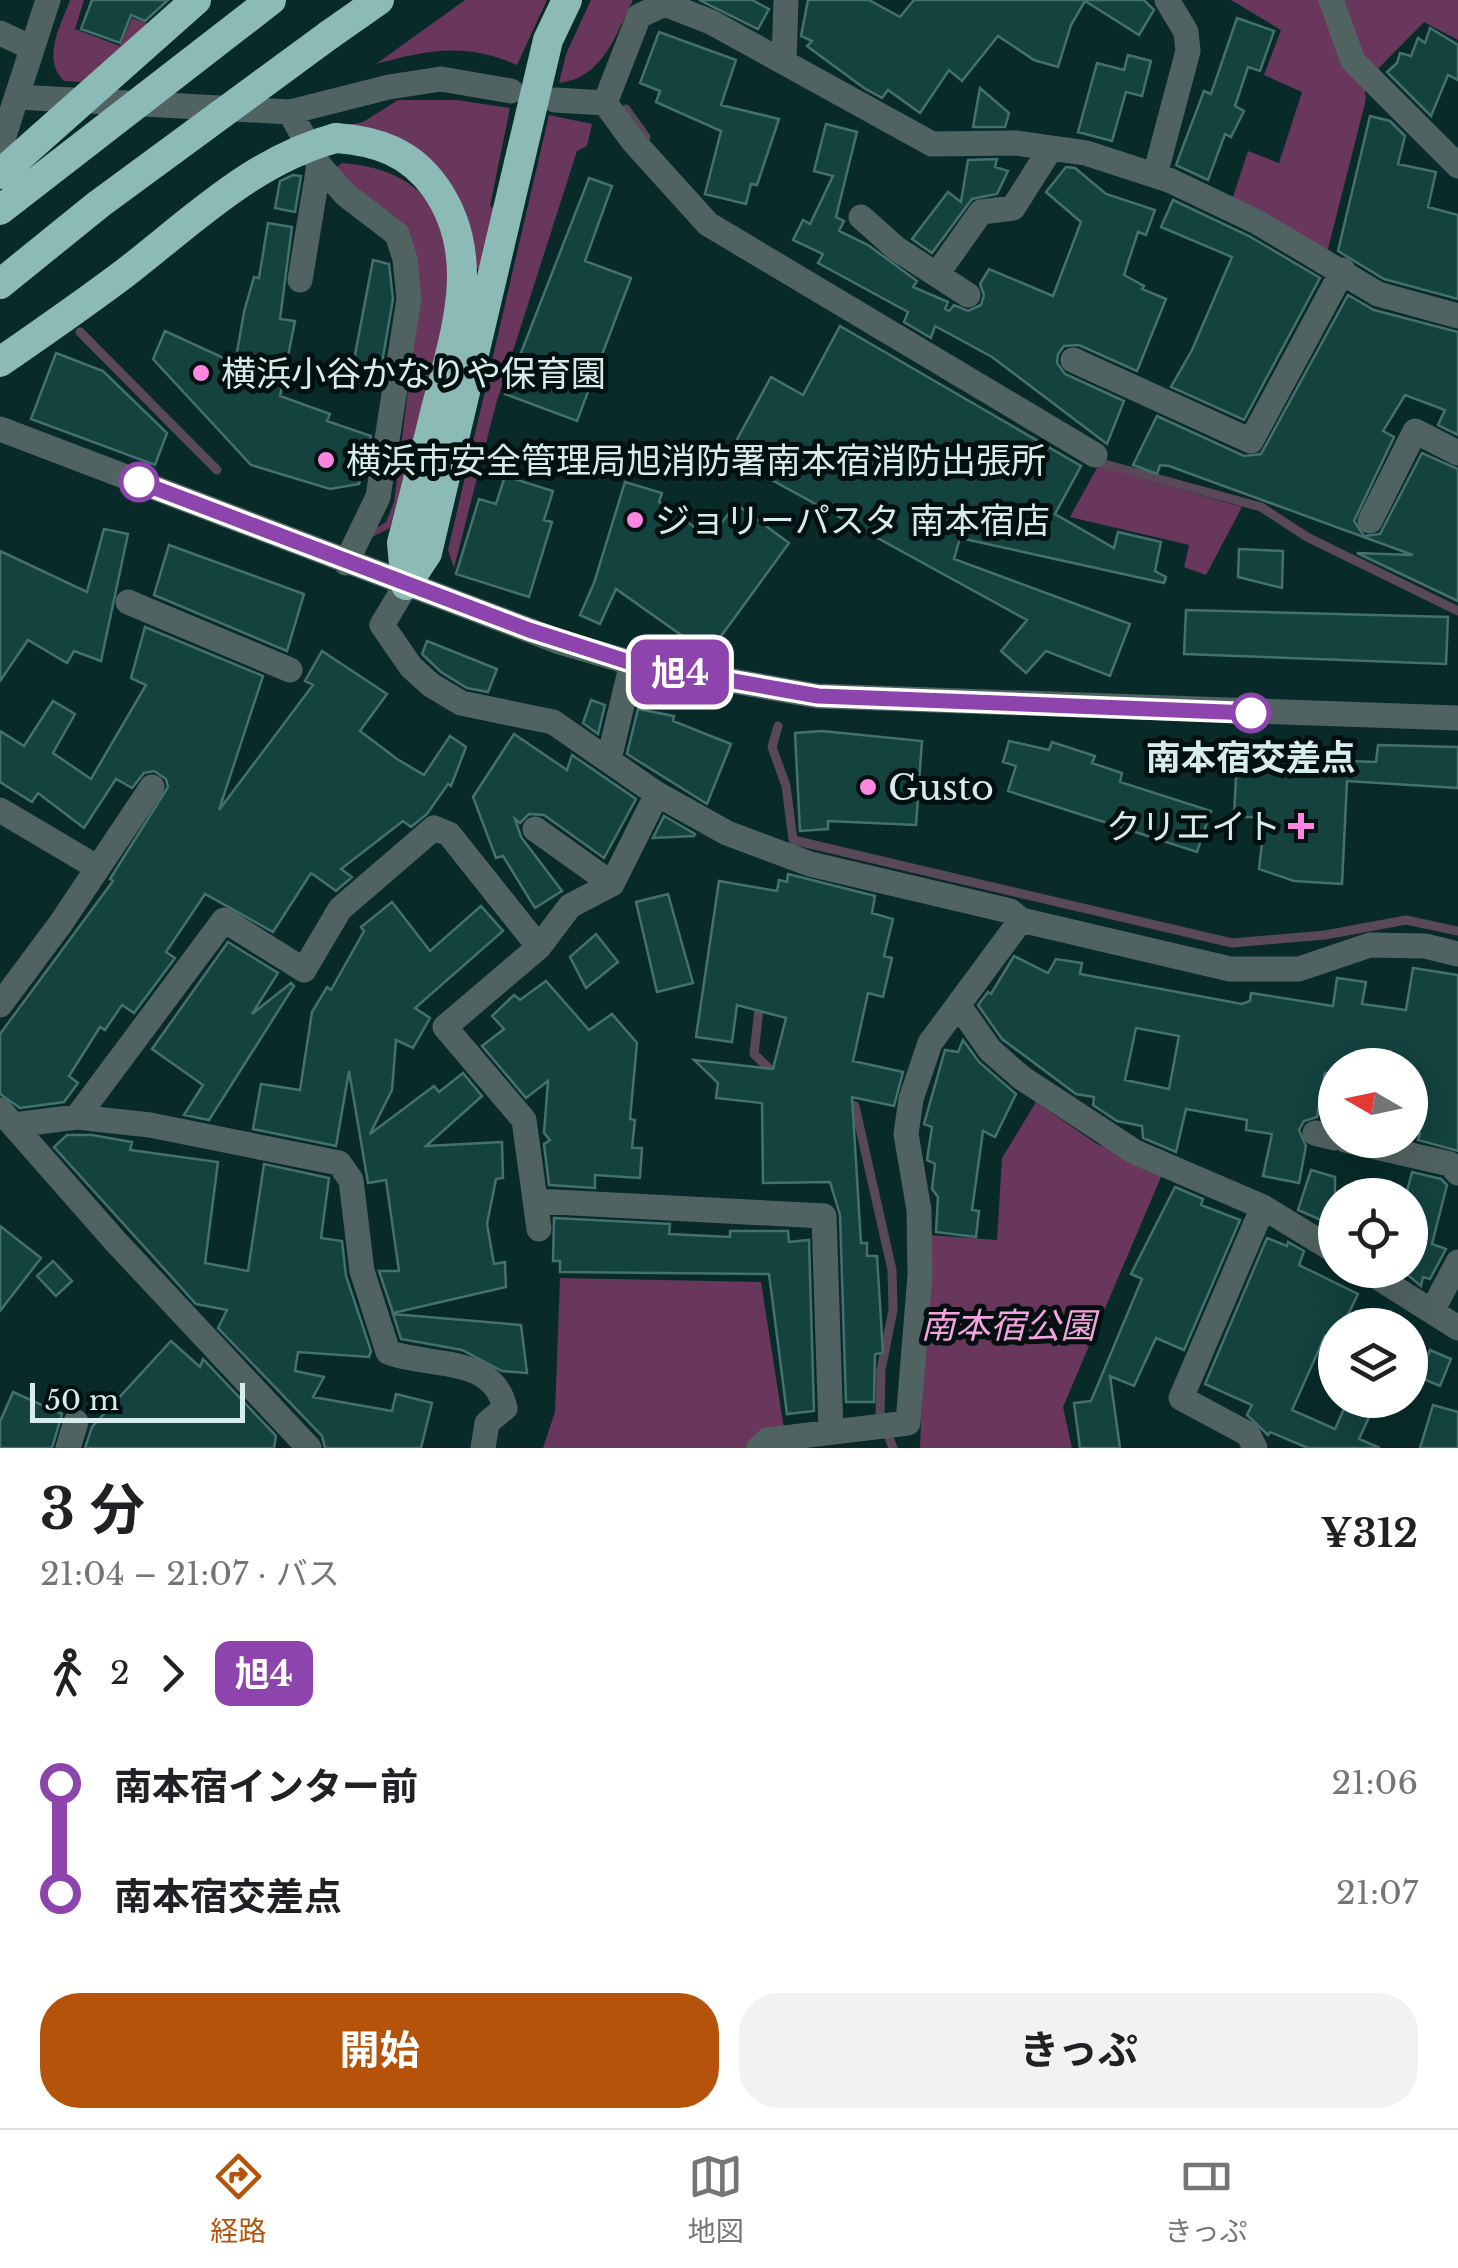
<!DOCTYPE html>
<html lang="ja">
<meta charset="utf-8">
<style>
body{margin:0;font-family:"Libre Baskerville","Noto Sans JP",serif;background:#f2f2f2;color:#202124;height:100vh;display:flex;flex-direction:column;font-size:38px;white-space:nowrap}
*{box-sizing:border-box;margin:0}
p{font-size:32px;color:#757577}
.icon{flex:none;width:55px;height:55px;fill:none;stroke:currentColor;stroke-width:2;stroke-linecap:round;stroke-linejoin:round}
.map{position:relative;height:1448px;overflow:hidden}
.side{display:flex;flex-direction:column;background:#fff;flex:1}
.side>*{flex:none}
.badge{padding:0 20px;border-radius:15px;font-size:35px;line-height:65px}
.needle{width:65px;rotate:279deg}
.buttons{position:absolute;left:1318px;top:1048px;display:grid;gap:20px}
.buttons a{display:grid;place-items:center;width:110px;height:110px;border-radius:50%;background:#fff;box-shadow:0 10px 40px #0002;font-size:50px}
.scale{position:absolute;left:30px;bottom:25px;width:215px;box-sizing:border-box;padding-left:10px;border:5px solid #d6edeb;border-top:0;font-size:28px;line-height:35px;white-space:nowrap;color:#d6edeb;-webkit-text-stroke:8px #021110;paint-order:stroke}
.map>.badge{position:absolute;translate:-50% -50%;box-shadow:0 0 0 5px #fff}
.legs{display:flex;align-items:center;gap:15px;height:110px;padding:0 40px;font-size:32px}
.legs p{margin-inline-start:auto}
.overview{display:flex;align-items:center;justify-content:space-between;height:170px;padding:0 40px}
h1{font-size:55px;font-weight:700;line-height:75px}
.cta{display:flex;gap:20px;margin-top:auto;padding:20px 40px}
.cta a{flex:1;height:115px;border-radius:40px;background:#b45309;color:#fff;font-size:40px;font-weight:700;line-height:115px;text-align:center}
.cta a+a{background:#f2f2f2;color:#202124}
ul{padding:0 40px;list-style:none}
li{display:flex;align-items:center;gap:35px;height:110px;font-size:38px}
li i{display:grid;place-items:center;width:15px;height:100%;margin:0 12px;background:currentColor}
li i::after{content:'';width:25px;height:25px;margin:-12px;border:8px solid;border-radius:50%;background:#fff}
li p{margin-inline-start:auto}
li:first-child i{background:linear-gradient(#0000 50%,currentColor 0)}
li:last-child i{background:linear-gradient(currentColor 50%,#0000 0)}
.dock{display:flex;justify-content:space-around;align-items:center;height:140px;border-top:2px solid #e0e0e0;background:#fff;font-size:28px;color:#757577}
.dock a{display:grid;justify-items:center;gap:5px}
.dock .on{color:#b45309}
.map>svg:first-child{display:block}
.green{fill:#69365c}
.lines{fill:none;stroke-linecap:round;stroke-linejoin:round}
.stream{stroke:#59475a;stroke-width:9}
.building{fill:#13423f;stroke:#45716d;stroke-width:2.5;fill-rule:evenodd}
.minor{stroke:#516361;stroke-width:25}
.tertiary{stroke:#516361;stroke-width:25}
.motorway{stroke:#8cbab6;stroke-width:30}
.motorway-bridge{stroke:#8cbab6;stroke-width:30}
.line-1-casing{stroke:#fff;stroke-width:22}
.line-1{stroke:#8e44ad;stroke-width:15}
.poi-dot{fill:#fe85e0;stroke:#021110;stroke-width:4}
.stop-1-dot{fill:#fff;stroke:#8e44ad;stroke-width:5}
.labels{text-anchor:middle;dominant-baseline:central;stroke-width:10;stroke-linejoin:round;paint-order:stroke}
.poi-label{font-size:35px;fill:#d6edeb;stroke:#021110;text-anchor:start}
.stop-label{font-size:35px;font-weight:bold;fill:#d6edeb;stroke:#021110}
.park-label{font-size:35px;font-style:italic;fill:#f6a2df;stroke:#021110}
</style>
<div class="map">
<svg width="1458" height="1448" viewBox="0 0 1458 1448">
<rect width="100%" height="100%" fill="#082b29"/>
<!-- green -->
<path class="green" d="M 70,0 L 84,0 L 75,29 L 120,46 L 132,18 L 157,27 L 95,83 L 64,81 C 41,59 61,25 70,0 Z
M 465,0 L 547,0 L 517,65 C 466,42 427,50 376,64 Z
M 591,0 L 633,0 C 616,34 603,78 559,83 L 566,54 Z
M 1231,0 L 1458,0 L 1458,40 L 1424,22 L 1364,83 L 1366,99 L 1326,257 L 1231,203 L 1248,151 L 1279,163 L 1302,92 L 1264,75 L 1281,30 Z
M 398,100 L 457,100 L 510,108 L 490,206 L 497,209 L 482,270 L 474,268 C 468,168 418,165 339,127 L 363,122 Z
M 549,115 L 592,124 L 587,146 L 577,151 L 496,404 L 454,568 L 448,550 Z
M 342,163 C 482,174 451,300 426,395 C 414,439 402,483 390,528 L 370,538 L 370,532 L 386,522 L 394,502 L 419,302 L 415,261 L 337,167 Z
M 1098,466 L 1242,507 L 1206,575 L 1184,567 L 1189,545 L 1070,517 Z
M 1036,1102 L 1097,1144 L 1164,1170 L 1063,1407 L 1072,1448 L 920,1448 L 929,1235 L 997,1240 L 1002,1158 Z
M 560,1278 L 761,1282 L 784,1429 L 748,1448 L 543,1448 L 555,1412 Z"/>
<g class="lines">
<!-- stream -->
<path class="stream" d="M 626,109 L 646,137
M 80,332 L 217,470
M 1096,456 L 1101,463 L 1261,507 L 1307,537 L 1458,611
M 778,726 L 772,747 L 786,786 L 793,840 L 1232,943 L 1325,935 L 1406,920 L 1458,931
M 760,999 L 754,1054 L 774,1073
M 843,1102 L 855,1106 L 892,1270 L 893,1310 L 881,1370 L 880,1414 L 893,1448"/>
</g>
<!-- building -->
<path class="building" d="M 92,0 L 168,0 L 145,21 L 131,15 L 120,43 L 81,29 Z
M 699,0 L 752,0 L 769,9 L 758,29 Z
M 808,0 L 869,0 L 900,17 L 914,0 L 1144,0 L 1154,10 L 1139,35 L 1085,1 L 1071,25 L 1058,67 L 1034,60 L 998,36 L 962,81 L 949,70 L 920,113 L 888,90 L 882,98 L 864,88 L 807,46 L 812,41 L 801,36 Z
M 1237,18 L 1274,31 L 1260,71 L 1248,67 L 1235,106 L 1244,111 L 1231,137 L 1225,134 L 1208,180 L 1176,165 L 1204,91 L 1211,94 Z
M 1430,28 L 1458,45 L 1458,80 L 1448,75 L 1431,116 L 1387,72 L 1397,63 L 1400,53 L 1411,56 L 1418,38 L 1425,43 Z
M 659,32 L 736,60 L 721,105 L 779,119 L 757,185 L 751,184 L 746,204 L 705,194 L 721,131 L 656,102 L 660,91 L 640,83 Z
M 1128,55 L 1151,61 L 1142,96 L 1126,92 L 1112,141 L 1078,132 L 1097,63 L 1124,70 Z
M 980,88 L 1009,113 L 1005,127 L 973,127 Z
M 1370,116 L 1390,121 L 1405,136 L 1398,164 L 1436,172 L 1428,207 L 1458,215 L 1458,299 L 1384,279 L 1338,251 Z
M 826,124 L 857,132 L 836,217 L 844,221 L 839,231 L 868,245 L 917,281 L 913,287 L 948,302 L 945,309 L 949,311 L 954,305 L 968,311 L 981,305 L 984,295 L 980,284 L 989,269 L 1053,296 L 1081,222 L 1046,192 L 1066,167 L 1075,168 L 1106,194 L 1155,210 L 1146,235 L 1138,232 L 1124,275 L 1144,286 L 1142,289 L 1166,299 L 1137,371 L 1079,345 L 1064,346 L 1058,354 L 1057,363 L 1065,374 L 1124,401 L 1107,444 L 992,357 L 935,326 L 931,338 L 904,322 L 908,312 L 818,263 L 823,254 L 793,240 L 803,220 L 810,224 L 833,176 L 814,171 Z
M 997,159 L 995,167 L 1008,171 L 997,194 L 972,199 L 932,253 L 912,239 L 948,192 L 961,202 L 968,160 Z
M 293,175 L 301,176 L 295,212 L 275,208 L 280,181 Z
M 589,178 L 612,186 L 585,261 L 631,278 L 577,421 L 505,394 Z
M 1173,200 L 1249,236 L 1320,278 L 1244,420 L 1171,387 L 1192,350 L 1232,257 L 1161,227 Z
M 268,223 L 292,227 L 280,319 L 295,321 L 280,396 L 330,414 L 327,421 L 371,436 L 359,484 L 330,489 L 251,465 L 153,359 L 165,331 L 230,361 L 231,356 L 236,358 L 244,312 L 254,277 L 259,278 Z
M 373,260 L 389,264 L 393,299 L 378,386 L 350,381 Z
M 1348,295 L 1374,310 L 1458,332 L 1458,435 L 1438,425 L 1445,410 L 1405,395 L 1383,431 L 1394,437 L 1354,521 L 1364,536 L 1380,534 L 1422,453 L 1458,469 L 1458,601 L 1357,553 L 1413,555 L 1169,466 L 1160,465 L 1157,474 L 1133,465 L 1157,416 L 1244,456 L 1261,454 Z
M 840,326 L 1081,466 L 1055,514 L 1114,548 L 1118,532 L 1161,542 L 1155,571 L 1166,577 L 1164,583 L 960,538 L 954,559 L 1130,624 L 1110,676 L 1046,651 L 1026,673 L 1001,651 L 1027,620 L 728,456 L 771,377 L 803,395 Z
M 56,353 L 103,371 L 167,433 L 155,465 L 31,419 Z
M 505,476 L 553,491 L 544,520 L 552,522 L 529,597 L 456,574 L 479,499 L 496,504 Z
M 625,482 L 662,493 L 659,502 L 710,538 L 736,504 L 789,543 L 708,654 L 616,589 L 600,624 L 580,615 L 594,583 Z
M 104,529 L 128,534 L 101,661 L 74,651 L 67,663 L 28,640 L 0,681 L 0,551 L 87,592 Z
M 169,545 L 304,594 L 287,651 L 154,595 Z
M 1239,549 L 1283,551 L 1282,588 L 1238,577 Z
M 1186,610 L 1448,617 L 1446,664 L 1184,654 Z
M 145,627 L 263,676 L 219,810 L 313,685 L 305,681 L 322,651 L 387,694 L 360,731 L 397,759 L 424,775 L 450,736 L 466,747 L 451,786 L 448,784 L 427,814 L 411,827 L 403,821 L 341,869 L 352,877 L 336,891 L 311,873 L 273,932 L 205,894 L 166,952 L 175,958 L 134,1013 L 122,1005 L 105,1030 L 100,1027 L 69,1076 L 78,1083 L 64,1102 L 20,1108 L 0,1094 L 0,1034 L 113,881 L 110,879 L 168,787 L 166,779 L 154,771 L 144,773 L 132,788 L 116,779 L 84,828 L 38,793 L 32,802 L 0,782 L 0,731 L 24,746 L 53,701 L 75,714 L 53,753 L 91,779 L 146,685 L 131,678 Z
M 427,641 L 497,669 L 488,692 L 467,688 L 441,672 L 422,654 Z
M 591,700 L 605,705 L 598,734 L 583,723 Z
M 638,709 L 674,716 L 673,721 L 731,744 L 707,804 L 627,754 Z
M 822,731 L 922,741 L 916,825 L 828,821 L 828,829 L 800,831 L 795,733 Z
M 514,734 L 567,770 L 572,755 L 636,799 L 604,858 L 544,815 L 529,814 L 520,823 L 515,819 L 521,837 L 562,891 L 535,908 L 503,856 L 496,858 L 473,797 Z
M 1009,741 L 1049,750 L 1052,742 L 1095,756 L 1092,763 L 1122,773 L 1120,782 L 1211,811 L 1197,852 L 1008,791 L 1016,766 L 1003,762 Z
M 1378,745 L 1458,747 L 1458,788 L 1347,781 L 1342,884 L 1294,881 L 1259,869 L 1263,834 L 1253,817 L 1234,817 L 1237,757 L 1376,762 Z
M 664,816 L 695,834 L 694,836 L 653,838 Z
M 788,874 L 875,896 L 872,913 L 893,919 L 884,956 L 892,958 L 883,997 L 868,993 L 853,1061 L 903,1072 L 894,1106 L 852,1097 L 861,1243 L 867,1243 L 867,1256 L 877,1256 L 883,1353 L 875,1354 L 874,1402 L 846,1402 L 840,1215 L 830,1182 L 763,1183 L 762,1103 L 716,1098 L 718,1083 L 694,1060 L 773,1069 L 786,1018 L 737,1005 L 732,1042 L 696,1037 L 719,881 L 777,891 L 779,880 L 787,882 Z
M 668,894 L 693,983 L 657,992 L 636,902 Z
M 392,902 L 430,951 L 481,906 L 503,931 L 415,1008 L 430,1018 L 413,1048 L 396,1040 L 392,1090 L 370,1134 L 434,1086 L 439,1092 L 463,1073 L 482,1096 L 426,1146 L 502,1142 L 503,1178 L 496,1179 L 487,1224 L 494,1264 L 505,1262 L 506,1287 L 393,1313 L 379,1271 L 399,1271 L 386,1180 L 368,1183 L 349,1071 L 336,1146 L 253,1129 L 261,1084 L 300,1090 L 312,1012 L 327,987 L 331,990 L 364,931 L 361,927 Z
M 596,934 L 618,962 L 586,988 L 570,957 Z
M 228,942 L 278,973 L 252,1014 L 291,983 L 294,986 L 209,1120 L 184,1115 L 203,1085 L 152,1049 Z
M 1014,956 L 1048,973 L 1056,959 L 1082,963 L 1080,974 L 1242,1004 L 1250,1001 L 1251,993 L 1333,1006 L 1337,978 L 1366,982 L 1362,1004 L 1406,1010 L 1413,968 L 1458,975 L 1458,1151 L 1418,1140 L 1420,1134 L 1410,1132 L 1410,1065 L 1335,1065 L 1335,1075 L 1325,1073 L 1317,1117 L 1304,1121 L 1299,1130 L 1306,1146 L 1299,1183 L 1263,1176 L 1272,1134 L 1246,1130 L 1247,1120 L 1186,1109 L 1176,1152 L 1143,1138 L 1142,1126 L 1117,1121 L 1093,1105 L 1094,1097 L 1076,1094 L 1002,1039 L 978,1005 L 988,992 L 991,994 ZM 1136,1028 L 1179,1036 L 1169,1089 L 1125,1080 Z
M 546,981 L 589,1030 L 612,1014 L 637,1043 L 630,1119 L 635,1120 L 632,1148 L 642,1148 L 640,1178 L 595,1175 L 595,1188 L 549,1185 L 544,1144 L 550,1140 L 544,1133 L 548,1081 L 526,1098 L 482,1046 L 504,1029 L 492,1016 L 514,995 L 520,1000 Z
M 963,1040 L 979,1062 L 1016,1094 L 995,1137 L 983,1131 L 972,1210 L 979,1211 L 976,1237 L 936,1232 L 938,1197 L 932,1189 L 935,1164 L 927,1160 L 932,1127 L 924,1124 L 945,1050 L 958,1052 Z
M 67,1135 L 92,1135 L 132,1142 L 130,1150 L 218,1162 L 205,1263 L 248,1271 L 264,1164 L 329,1178 L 321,1238 L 342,1241 L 346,1276 L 371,1351 L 369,1357 L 298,1352 L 295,1371 L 324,1377 L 313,1397 L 392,1411 L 396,1394 L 432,1403 L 421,1448 L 325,1448 L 322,1436 L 218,1328 L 227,1310 L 196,1304 L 54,1147 Z
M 1311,1170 L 1335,1177 L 1335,1226 L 1298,1210 Z
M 1412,1172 L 1441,1179 L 1447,1185 L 1432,1244 L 1446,1249 L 1430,1279 L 1423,1277 L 1421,1286 L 1404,1272 L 1410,1270 L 1410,1195 L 1406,1195 Z
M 1175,1187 L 1203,1199 L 1201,1205 L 1240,1220 L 1184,1350 L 1156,1338 L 1134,1386 L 1110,1376 L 1120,1448 L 1080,1448 L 1074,1403 L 1091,1401 L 1142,1279 L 1131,1274 Z
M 554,1218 L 670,1224 L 669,1234 L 730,1237 L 730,1231 L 788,1231 L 789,1242 L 809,1240 L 814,1411 L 787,1414 L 769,1274 L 560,1272 L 560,1261 L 553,1261 Z
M 0,1226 L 41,1258 L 0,1311 Z
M 1267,1238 L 1287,1246 L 1288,1242 L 1304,1251 L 1299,1265 L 1358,1294 L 1343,1325 L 1335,1325 L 1335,1341 L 1325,1336 L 1292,1410 L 1335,1429 L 1347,1402 L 1371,1413 L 1359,1439 L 1380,1448 L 1308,1448 L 1270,1432 L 1268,1435 L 1247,1415 L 1252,1405 L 1205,1384 Z
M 53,1261 L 72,1281 L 56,1296 L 37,1276 Z
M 393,1314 L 521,1325 L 527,1373 L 502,1371 L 462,1350 L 401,1339 Z
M 171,1341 L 200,1367 L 203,1359 L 276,1436 L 274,1448 L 85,1448 L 92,1427 Z
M 1430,1350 L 1451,1359 L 1440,1386 L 1419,1377 Z
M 13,1392 L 62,1414 L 52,1448 L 0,1448 L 0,1422 Z
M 1433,1405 L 1458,1412 L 1458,1448 L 1420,1448 Z"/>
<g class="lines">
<!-- minor -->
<path class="minor" d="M 1331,0 L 1353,61 L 1458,166
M 0,33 L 32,48
M 784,62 L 786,0
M 17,97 L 290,112 L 389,87 L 441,79 L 511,91
M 555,100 L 605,103 L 639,16 L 665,4 L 711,22 L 932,144 L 1015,143 L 1086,153 L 1169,180 L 1257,222 L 1378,294 L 1458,316
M 605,103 L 633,141 L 708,224 L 1095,455
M 290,112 L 319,165 L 346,195 L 397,234 L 405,259 L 409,299 L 378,497 L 346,563
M 1155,175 L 1188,51 L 1186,32 L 1167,0
M 861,217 L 897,249 L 968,295
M 937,274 L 981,212 L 1013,208 L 1051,148
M 300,280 L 319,165
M 1073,360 L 1251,441 L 1343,270
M 1370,521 L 1415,431 L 1458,453
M 406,585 L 382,625 L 411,667 L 431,685 L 461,703 L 553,722 L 657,794 L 727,833 L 810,864 L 1010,911 L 1021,920
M 128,602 L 290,670
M 609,759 L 632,663
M 0,810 L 98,868
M 535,829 L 612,884
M 0,1005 L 61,923 L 152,787
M 959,1006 L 990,1050 L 1022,1078 L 1135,1152 L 1263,1207 L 1335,1251
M 0,1110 L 116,1242 L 309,1448
M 77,1117 L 224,920 L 304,970 L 340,909 L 434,828 L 449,834 L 539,947
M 14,1125 L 77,1117 L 150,1125 L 339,1163 L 351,1180 L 362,1271 L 388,1352 C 429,1368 493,1354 505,1408 L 487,1423 L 483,1448
M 1315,1133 L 1335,1138
M 1345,1140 L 1450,1164 L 1458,1173
M 535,1201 L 824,1216 L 831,1432
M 539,1229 L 524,1120 L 445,1027 L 539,947 L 570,906 L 612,884 L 657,794
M 1366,1270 L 1458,1328
M 1432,1311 L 1458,1262
M 68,1448 L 76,1422
M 759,1448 L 768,1440 L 908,1423 L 920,1275 L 919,1210 L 906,1134 L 911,1099 L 930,1043 L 1021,920 L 1230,969 L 1299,969 L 1370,945 L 1425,946 L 1458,954
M 1255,1448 L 1248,1434 L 1181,1398 L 1263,1207"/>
<!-- tertiary -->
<path class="tertiary" d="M 0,148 L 48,0
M 0,429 L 560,642 L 632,663 L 817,696 L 1458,718"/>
<!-- motorway -->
<path class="motorway" d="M 329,35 L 379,0
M 336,138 C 377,141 410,152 435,187 C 484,256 455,334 436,409 C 425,454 413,499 402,543 L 406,585
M 406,585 L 427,553 L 548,40 L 567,0"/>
<!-- motorway-bridge -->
<path class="motorway-bridge" d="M 0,174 L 196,0
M 0,210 L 271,0
M 0,284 L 99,204 L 329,35
M 0,362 C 42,333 84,304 125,273 C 191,222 253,160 336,138"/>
</g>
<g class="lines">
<defs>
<path id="line-1" d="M 139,482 L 529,630 L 632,663 L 818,696 L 1251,713"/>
</defs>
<!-- line-1 casing -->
<use href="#line-1" class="line-1-casing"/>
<!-- line-1 -->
<use href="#line-1" class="line-1"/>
</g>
<!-- markers -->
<g class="poi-dot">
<circle cx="201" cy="373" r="10"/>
<circle cx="326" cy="460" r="10"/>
<circle cx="635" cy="520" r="10"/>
<circle cx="868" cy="787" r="10"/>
<path d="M1296 811h10v10h10v10h-10v10h-10v-10h-10v-10h10z"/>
</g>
<g class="stop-1-dot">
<circle cx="139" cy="482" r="18"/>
<circle cx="1251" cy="713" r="18"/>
</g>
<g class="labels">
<!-- poi labels -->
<g class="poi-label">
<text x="221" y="373">横浜小谷かなりや保育園</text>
<text x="346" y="460">横浜市安全管理局旭消防署南本宿消防出張所</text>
<text x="655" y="520">ジョリーパスタ 南本宿店</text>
<text x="888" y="787">Gusto</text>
<text x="1281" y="826" text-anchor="end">クリエイト</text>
</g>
<!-- stop labels -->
<g class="stop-label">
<text x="1251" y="757">南本宿交差点</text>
</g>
<!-- park labels -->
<g class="park-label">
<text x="1008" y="1325">南本宿公園</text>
</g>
</g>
</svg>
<div class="buttons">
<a><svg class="needle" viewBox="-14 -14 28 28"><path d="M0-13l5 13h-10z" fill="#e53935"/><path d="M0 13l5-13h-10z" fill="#757577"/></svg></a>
<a><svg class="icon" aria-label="locate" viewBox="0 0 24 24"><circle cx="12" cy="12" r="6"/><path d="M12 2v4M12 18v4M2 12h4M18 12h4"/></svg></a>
<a><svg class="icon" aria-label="layers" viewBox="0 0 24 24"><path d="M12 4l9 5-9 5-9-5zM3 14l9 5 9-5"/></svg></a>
</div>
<div class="scale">50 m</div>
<b class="badge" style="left:680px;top:672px;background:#8e44ad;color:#fff">旭4</b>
</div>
<section class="side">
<div class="overview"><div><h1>3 分</h1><p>21:04 – 21:07 · バス</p></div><b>¥312</b></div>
<div class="legs"><svg class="icon" aria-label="walk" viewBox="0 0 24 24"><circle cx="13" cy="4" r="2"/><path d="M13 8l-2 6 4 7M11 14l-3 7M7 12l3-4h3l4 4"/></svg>2<svg class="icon" aria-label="forward" viewBox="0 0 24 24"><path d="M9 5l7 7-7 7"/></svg><b class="badge" style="background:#8e44ad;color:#fff">旭4</b></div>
<ul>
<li><i style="color:#8e44ad"></i><b>南本宿インター前</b><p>21:06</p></li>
<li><i style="color:#8e44ad"></i><b>南本宿交差点</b><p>21:07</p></li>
</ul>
<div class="cta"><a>開始</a><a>きっぷ</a></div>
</section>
<nav class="dock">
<a class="on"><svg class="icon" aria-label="directions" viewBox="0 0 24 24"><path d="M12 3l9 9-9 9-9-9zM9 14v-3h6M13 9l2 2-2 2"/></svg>経路</a>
<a><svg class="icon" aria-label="map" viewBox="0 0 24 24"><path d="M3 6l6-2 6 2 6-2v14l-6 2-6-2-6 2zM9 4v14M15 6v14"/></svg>地図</a>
<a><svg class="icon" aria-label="tickets" viewBox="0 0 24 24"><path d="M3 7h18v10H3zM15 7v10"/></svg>きっぷ</a>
</nav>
